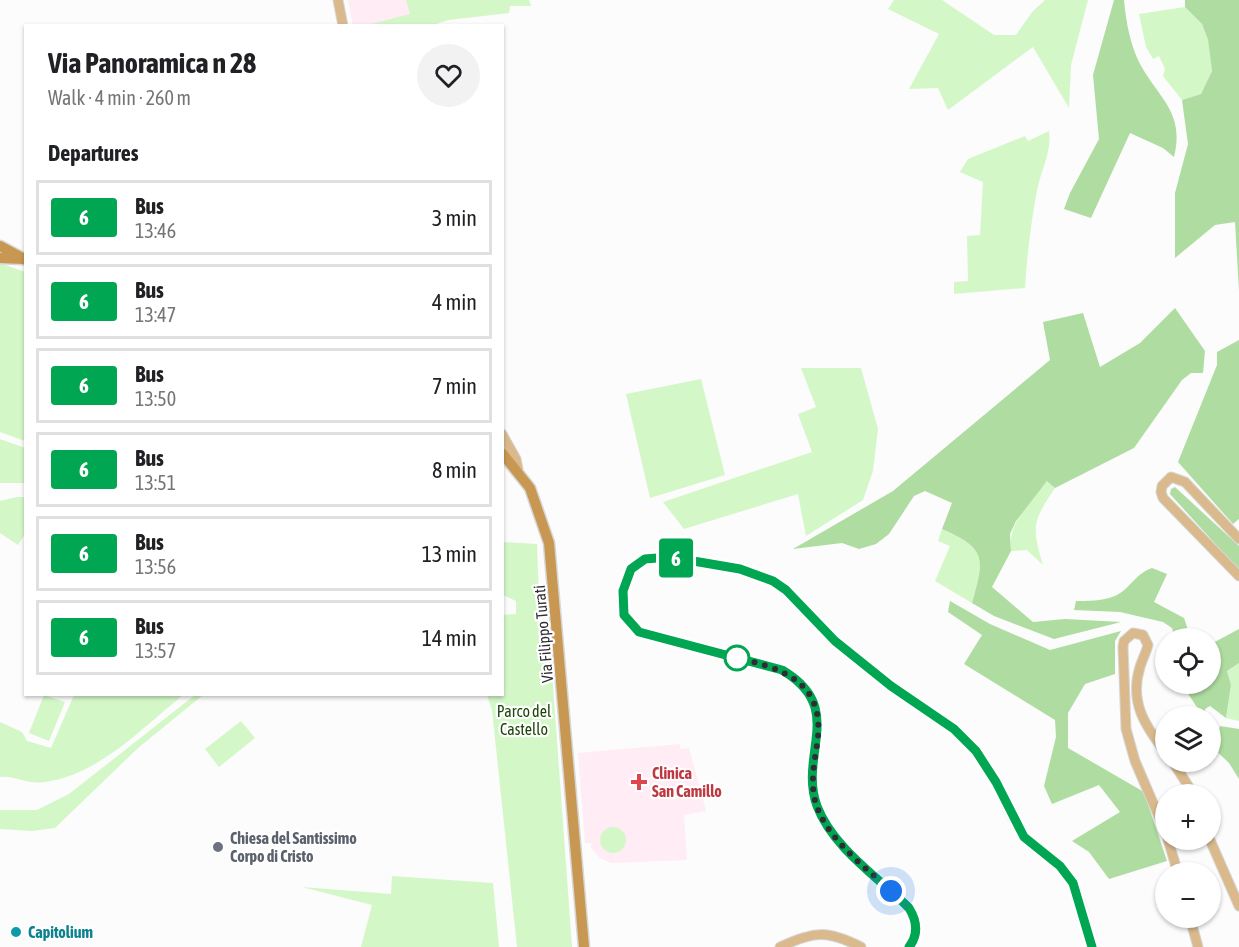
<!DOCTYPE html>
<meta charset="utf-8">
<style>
body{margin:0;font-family:"Asap Condensed",sans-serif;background:#f2f2f2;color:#202124;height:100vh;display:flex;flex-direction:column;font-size:22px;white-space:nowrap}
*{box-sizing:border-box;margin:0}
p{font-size:20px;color:#757577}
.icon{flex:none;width:33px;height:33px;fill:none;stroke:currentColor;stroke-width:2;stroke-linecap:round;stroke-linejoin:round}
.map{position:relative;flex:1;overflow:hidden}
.sheet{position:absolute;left:24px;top:24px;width:480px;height:672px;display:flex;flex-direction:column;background:#fff;border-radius:0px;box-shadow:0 2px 4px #0004}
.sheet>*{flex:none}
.badge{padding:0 12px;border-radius:4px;font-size:21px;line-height:39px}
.controls{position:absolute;left:1155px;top:628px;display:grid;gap:12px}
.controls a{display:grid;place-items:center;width:66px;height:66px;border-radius:50%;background:#fff;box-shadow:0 2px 4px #0004;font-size:30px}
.you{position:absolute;width:30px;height:30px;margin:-15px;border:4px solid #fff;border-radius:50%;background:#1a73e8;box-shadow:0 0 0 9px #1a73e833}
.map>.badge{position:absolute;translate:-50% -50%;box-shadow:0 0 0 3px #fff}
h2{padding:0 24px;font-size:22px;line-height:54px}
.round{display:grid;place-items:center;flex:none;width:63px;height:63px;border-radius:32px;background:#f2f2f2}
.head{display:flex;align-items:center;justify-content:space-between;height:102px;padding:0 24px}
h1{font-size:28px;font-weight:700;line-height:45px}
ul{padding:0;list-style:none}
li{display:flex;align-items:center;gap:18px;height:75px;margin:0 12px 9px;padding:0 12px;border:3px solid #e0e0e0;border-radius:0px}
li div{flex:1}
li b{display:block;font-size:22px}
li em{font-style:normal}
li .badge{min-width:66px;font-weight:700;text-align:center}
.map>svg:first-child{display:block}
.medical{fill:#ffecf4;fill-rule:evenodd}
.green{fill:#d4f7c8}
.forest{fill:#afdca0}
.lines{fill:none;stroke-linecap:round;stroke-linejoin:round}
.tertiary-casing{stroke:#d6d7d7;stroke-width:11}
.secondary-casing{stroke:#d6d7d7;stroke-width:13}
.tertiary{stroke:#daba8d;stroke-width:9}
.secondary{stroke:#c89852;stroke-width:10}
.line-casing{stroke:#fff;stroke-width:14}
.line{stroke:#00a651;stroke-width:9}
.walk{stroke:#2f2c34;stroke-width:6;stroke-dasharray:0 10.8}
.stop-dot{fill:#fff;stroke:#00a651;stroke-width:3}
.health-dot{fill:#e0444e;stroke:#fff;stroke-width:2}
.worship-dot{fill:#6b7280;stroke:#fff;stroke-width:2}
.culture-dot{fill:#0f9aa8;stroke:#fff;stroke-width:2}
.labels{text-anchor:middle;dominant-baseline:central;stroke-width:4.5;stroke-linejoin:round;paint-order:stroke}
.street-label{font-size:16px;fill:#2f2c34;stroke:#fff}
.park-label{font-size:16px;fill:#1c4508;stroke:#fff}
.health-label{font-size:16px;font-weight:bold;fill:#be3a42;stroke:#fff;text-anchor:start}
.worship-label{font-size:16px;font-weight:bold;fill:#5b616d;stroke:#fff;text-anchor:start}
.culture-label{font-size:16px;font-weight:bold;fill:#0d838f;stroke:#fff;text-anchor:start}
</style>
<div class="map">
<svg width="1239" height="947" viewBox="0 0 1239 947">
<rect width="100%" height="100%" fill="#fbfcfb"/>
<!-- medical -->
<path class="medical" d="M 348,0 L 529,0 L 531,6 L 510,6 L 509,13 L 448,20 L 433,25 L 353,26 Z
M 680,744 L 680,749 L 689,748 L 706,811 L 684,815 L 687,860 L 611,863 L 600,858 L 591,848 L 591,843 L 585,843 L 578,753 ZM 615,827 L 626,838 L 626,843 L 617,853 L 607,852 L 602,847 L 600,838 L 606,830 Z"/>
<!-- green -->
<path class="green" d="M 406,0 L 529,0 L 531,6 L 510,6 L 509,13 L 448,20 L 433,25 L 367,25 L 410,14 Z
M 894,0 L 942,0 L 994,35 L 1016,35 L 1032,12 L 1045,0 L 1088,0 L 1071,65 L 1069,108 L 1033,47 L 948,110 L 938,88 L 909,89 L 939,34 L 888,9 Z
M 1185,7 L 1202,24 L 1208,40 L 1212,71 L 1201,94 L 1182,100 L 1163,76 L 1165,69 L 1159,56 L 1153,59 L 1146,47 L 1139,14 Z
M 1049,131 C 1052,151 1041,171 1037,190 C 1031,223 1027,255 1025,288 L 954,294 L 954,282 L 968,281 L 967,236 L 980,235 L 983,182 L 960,172 L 968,159 L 1025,136 L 1028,141 Z
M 0,263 L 25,272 L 25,441 L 0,432 Z
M 801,368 L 861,368 L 878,429 L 873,471 L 863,500 L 806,536 L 798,494 L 684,529 L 663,502 L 812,452 L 798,414 L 816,407 Z
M 701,379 L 725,475 L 650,498 L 626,394 Z
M 0,439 L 25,448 L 25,483 L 0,483 Z
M 1048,480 L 1055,488 C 1033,521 1031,526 1043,565 L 1027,550 L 1011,551 C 1008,521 1030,503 1048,480 Z
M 17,497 L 26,497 L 25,534 L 18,545 L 0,533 L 0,501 Z
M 942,529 C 988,549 984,559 972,603 L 935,581 L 950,546 L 938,541 Z
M 503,542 L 537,544 L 540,625 L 549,631 L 572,947 L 517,947 L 492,710 L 487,695 L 502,694 L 503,615 L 516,614 L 516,601 L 503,595 Z
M 1239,663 L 1239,721 L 1226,718 L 1231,685 L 1227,671 Z
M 44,695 L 65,702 L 49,741 L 29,733 Z
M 74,695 L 183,695 C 143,727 99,775 45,782 C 28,785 14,775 0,777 L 0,722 L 22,732 L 27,741 L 51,748 Z
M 195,695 L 203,695 L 138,748 L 55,828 L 32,831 L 0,829 L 0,810 L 37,810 L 69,794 Z
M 241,721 L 255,738 L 219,767 L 205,749 Z
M600 840a13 13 0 1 1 26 0a13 13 0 1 1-26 0Z
M 392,876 L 493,883 L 499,947 L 361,947 L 372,905 L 302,887 L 391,894 Z"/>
<!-- forest -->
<path class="forest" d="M 1114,0 L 1124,0 C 1126,22 1130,44 1140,64 C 1159,99 1185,112 1174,157 L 1163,148 L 1130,133 L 1091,218 L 1064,209 L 1070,193 L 1099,139 L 1093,75 Z
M 1185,0 L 1239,0 L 1239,290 L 1235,222 L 1215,225 L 1175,258 L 1175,193 L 1188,144 L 1182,100 L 1201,94 L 1212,71 L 1208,40 L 1202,24 L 1185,7 Z
M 1175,308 L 1205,351 L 1203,373 L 1191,373 L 1182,380 L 1134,448 L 1055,488 L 1047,481 L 1016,521 L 1010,534 L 1011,551 L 992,587 L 1033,622 L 1065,619 L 1121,622 L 1054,639 L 994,616 L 972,603 C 984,559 988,549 942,529 L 952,503 L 925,491 L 914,496 L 889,534 L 876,544 L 859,549 L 842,543 L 793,549 L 893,491 L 1050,360 L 1043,322 L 1083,313 L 1100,367 L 1140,343 Z
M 1239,340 L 1239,519 L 1233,524 L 1178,462 L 1217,365 L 1217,352 Z
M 1175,487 L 1239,546 L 1239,570 L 1170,494 L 1171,489 Z
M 1152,568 L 1167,574 L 1154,602 L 1184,618 L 1191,639 L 1175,639 L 1172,628 L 1163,622 L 1120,612 L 1074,610 L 1076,601 C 1091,601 1111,601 1123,591 C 1134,582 1138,573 1152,568 Z
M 950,601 L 990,624 L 1050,650 L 1121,631 L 1115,641 L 1115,674 L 1085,684 L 1068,713 L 1068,748 L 1144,792 L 1167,861 L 1109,879 L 1089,852 L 1072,841 L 1120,812 L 1099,785 L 1052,804 L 1044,786 L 1056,737 L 1055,720 L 964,664 L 982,635 L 948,612 Z
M 1239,629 L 1239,663 L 1227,671 L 1231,685 L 1226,718 L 1210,706 L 1205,709 L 1206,714 L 1196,706 L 1182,684 L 1210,684 L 1211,644 Z
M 1220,726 L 1239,729 L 1239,779 L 1229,763 L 1211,746 L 1211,740 L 1218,735 Z"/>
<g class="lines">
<defs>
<path id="tertiary" d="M 338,0 L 343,26
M 502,434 L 516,459 L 518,469
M 1239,539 L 1185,482 L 1171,477 L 1162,486 L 1161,492 L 1163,498 L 1239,576
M 1166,753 C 1145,726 1129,702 1140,667 C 1142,660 1146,653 1148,645 L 1143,635 L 1133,633 L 1124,641 L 1123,647 L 1126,729 L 1135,761 L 1166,833
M 1173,762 L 1194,795
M 1168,840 L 1178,873
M 1210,840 L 1239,906
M 1190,918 L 1198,947
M 780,947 C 814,931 827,930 861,947
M 909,947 C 919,934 917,921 909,908 C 878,878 832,848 817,806 C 798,753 847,708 782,670 L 639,632 C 634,628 627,622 625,615 C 619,600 623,575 636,565 C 658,548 748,568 772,581 C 799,595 815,624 838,643 C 855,658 873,672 891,686 C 918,707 951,722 974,749 C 996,774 1004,808 1023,836 C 1031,848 1047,855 1058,865 C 1081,885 1084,918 1092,947"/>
<path id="secondary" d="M 0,246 L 26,260
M 0,258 L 23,259
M 502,453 L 530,488 L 549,543 L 584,947"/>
</defs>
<!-- tertiary casing -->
<use href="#tertiary" class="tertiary-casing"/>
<!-- secondary casing -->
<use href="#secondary" class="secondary-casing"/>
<!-- tertiary -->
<use href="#tertiary" class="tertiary"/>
<!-- secondary -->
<use href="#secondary" class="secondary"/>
</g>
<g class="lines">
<defs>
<path id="line" d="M 909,947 C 919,934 917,921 909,908 C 878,877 833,848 817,806 C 798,754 847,708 782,670 L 639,632 L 624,615 L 623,591 L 631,569 L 645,559 L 670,557 L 740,569 L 773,581 L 786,590 L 835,641 L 891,686 L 954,729 L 976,751 L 996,782 L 1024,837 L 1060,866 L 1073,883 L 1092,947"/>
</defs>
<!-- line casing -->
<use href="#line" class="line-casing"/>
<!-- line -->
<use href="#line" class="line"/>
<!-- walk -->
<path class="walk" d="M 737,658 L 730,656 C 781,668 827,680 817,745 C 814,765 810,784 816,804 C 827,839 865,867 891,891"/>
</g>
<!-- markers -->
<circle class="stop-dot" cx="737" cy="658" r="12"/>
<path class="health-dot" d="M636 773h6v6h6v6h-6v6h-6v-6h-6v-6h6z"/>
<circle class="worship-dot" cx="218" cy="847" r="6"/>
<circle class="culture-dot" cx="16" cy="932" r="6"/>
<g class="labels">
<!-- street labels -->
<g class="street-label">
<text transform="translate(543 634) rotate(-95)">Via Filippo Turati</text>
</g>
<!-- park labels -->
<g class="park-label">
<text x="524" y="711">Parco del<tspan x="524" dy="18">Castello</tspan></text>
</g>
<!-- health labels -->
<g class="health-label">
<text x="652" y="773">Clinica<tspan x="652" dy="18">San Camillo</tspan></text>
</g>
<!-- worship labels -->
<g class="worship-label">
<text x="230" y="838">Chiesa del Santissimo<tspan x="230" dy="18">Corpo di Cristo</tspan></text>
</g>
<!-- culture labels -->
<g class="culture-label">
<text x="28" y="932">Capitolium</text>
</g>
</g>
</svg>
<div class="controls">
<a><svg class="icon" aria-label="locate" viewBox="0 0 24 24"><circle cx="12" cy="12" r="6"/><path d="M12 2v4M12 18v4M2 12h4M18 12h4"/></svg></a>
<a><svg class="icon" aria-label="layers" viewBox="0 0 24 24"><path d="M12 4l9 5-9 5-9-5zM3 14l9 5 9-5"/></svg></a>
<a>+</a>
<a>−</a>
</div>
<div class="you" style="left:891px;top:891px"></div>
<b class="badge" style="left:676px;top:558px;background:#00a651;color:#fff">6</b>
<section class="sheet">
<div class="head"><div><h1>Via Panoramica n 28</h1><p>Walk · 4 min · 260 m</p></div><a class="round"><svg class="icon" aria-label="heart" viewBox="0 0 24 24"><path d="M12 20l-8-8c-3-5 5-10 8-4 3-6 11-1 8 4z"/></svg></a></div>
<h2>Departures</h2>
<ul>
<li><span class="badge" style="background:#00a651;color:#fff">6</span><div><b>Bus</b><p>13:46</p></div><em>3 min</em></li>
<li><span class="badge" style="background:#00a651;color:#fff">6</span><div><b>Bus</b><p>13:47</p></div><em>4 min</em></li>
<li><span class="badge" style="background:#00a651;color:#fff">6</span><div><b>Bus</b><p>13:50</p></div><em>7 min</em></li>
<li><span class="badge" style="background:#00a651;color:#fff">6</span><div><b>Bus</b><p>13:51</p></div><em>8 min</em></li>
<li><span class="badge" style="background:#00a651;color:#fff">6</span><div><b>Bus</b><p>13:56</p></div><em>13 min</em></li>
<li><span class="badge" style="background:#00a651;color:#fff">6</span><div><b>Bus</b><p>13:57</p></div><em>14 min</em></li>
</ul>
</section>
</div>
